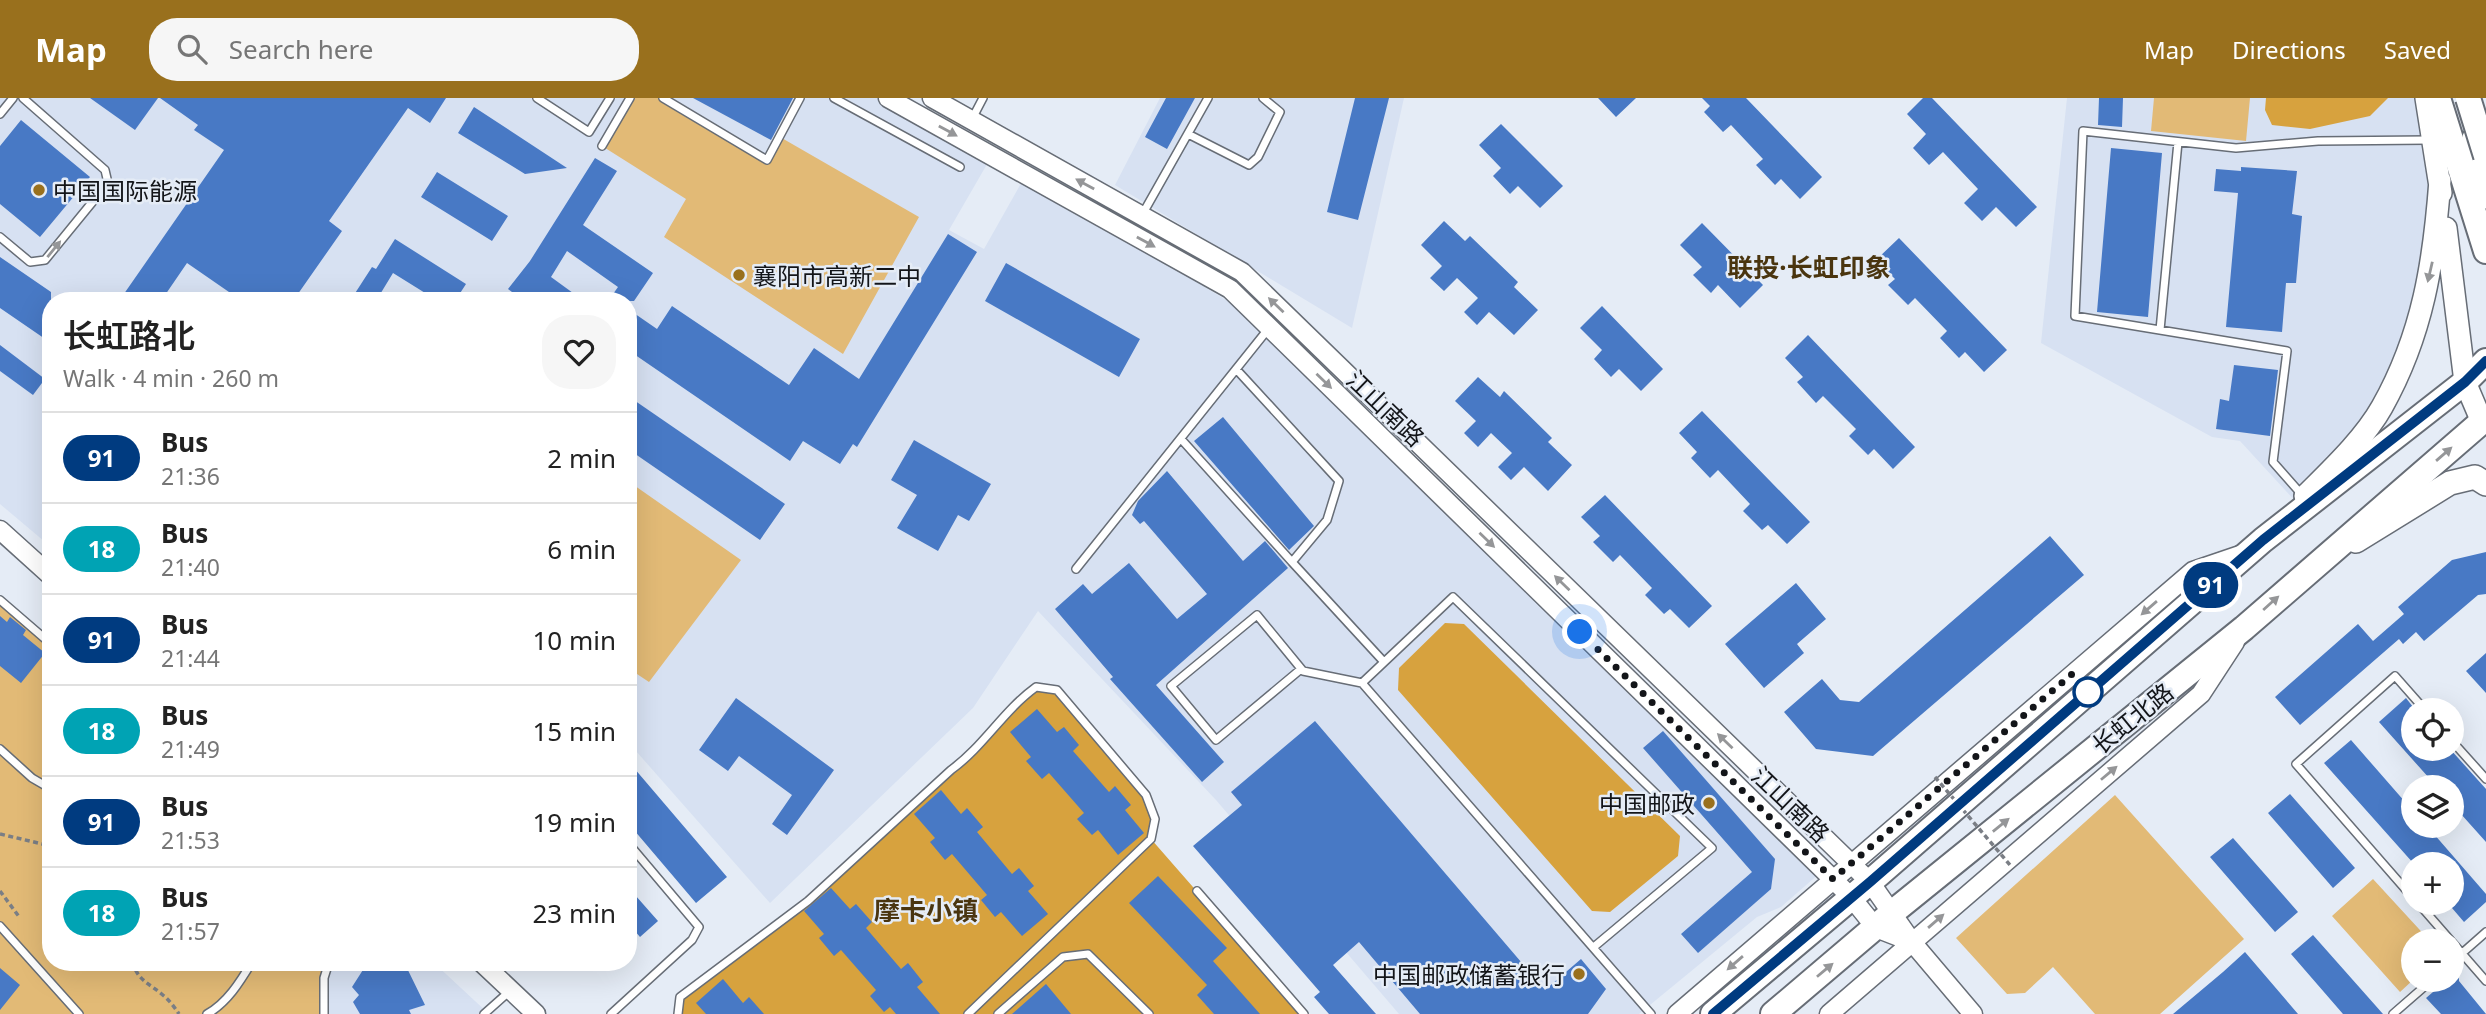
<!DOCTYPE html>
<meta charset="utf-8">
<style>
body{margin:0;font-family:"Noto Sans","Noto Sans SC",sans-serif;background:#f6f6f6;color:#222;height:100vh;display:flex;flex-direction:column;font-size:26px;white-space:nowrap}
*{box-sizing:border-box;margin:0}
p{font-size:23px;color:#767676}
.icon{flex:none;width:38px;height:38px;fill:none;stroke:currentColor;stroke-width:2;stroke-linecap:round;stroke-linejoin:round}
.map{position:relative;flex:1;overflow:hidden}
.side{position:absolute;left:42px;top:194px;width:595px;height:679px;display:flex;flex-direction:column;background:#fff;border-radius:28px;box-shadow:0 7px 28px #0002}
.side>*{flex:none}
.badge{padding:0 14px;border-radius:23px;font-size:24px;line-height:46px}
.controls{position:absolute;left:2401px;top:600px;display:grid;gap:14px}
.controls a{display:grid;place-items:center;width:63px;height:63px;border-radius:50%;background:#fff;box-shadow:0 7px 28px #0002;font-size:35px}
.you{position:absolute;width:35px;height:35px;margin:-18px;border:5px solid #fff;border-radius:50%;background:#1a73e8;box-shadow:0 0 0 10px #1a73e833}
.map>.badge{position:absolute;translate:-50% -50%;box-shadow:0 0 0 4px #fff}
.round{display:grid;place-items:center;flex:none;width:74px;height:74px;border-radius:28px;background:#f6f6f6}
.summary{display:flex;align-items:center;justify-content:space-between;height:119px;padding:0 21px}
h1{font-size:33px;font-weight:600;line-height:52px}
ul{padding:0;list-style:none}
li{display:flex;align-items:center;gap:21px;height:91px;padding:0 21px;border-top:2px solid #e0e0e0}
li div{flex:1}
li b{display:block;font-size:26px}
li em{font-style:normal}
li .badge{min-width:77px;font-weight:700;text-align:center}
header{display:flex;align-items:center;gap:42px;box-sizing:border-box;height:98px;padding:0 35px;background:#99701d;color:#fff}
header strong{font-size:33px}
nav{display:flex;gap:38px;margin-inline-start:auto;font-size:24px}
.search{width:490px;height:63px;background:#f6f6f6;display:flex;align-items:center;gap:18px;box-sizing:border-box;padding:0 24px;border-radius:28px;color:#767676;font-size:26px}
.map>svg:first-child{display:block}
.built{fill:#d7e1f2}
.green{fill:#e2ba76}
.forest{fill:#d7a23e}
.building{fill:#4879c5}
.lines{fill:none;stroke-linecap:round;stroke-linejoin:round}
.service-casing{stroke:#676d76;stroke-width:10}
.tertiary-casing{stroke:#676d76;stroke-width:21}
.secondary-casing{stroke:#676d76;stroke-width:24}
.primary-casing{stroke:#676d76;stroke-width:26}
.trunk-casing{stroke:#676d76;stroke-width:28}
.path{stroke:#7a7e85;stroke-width:3.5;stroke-dasharray:5 3.5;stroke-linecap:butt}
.service{stroke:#fff;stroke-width:7}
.tertiary{stroke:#fff;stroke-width:18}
.secondary{stroke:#fff;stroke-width:21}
.primary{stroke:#fff;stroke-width:23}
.trunk{stroke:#fff;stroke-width:24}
.trunk-bridge-casing{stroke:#676d76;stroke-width:28;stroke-linecap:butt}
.path-bridge{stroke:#7a7e85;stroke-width:3.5;stroke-dasharray:5 3.5;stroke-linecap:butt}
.trunk-bridge{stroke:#fff;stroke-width:24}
.oneway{fill:#959698}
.line-casing{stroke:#fff;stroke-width:16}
.line{stroke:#003b80;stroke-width:10}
.walk{stroke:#131519;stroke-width:7;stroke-dasharray:0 12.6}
.poi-dot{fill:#99701d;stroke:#e5ecf6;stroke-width:2.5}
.stop-dot{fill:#fff;stroke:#003b80;stroke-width:3.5}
.labels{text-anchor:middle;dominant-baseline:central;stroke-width:5;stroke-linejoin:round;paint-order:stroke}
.poi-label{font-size:24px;fill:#131519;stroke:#e5ecf6;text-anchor:start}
.street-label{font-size:24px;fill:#131519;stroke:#e5ecf6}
.neighbourhood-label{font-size:26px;font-weight:bold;fill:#4a350f;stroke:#e5ecf6}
</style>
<header>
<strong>Map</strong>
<div class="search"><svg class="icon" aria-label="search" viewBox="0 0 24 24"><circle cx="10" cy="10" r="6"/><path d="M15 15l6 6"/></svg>Search here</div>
<nav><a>Map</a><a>Directions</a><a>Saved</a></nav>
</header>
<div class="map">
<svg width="2486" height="916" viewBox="0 0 2486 916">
<rect width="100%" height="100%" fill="#e5ecf6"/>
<!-- built -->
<path class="built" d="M 0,0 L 879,0 L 990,61 L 949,132 L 984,151 L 1024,80 L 1246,214 L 1821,774 L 1781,809 L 1757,819 L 1639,916 L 1399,916 L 1216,702 L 1038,513 L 973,610 L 770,805 L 628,644 L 628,203 L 51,203 L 51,449 L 0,406 Z
M 1160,0 L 1404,0 L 1352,230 L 1115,87 Z
M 2067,0 L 2426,0 L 2434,157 L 2381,311 L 2298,406 L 2240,343 L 2212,339 L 2041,245 Z
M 433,864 L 489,916 L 324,916 L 329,865 Z"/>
<!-- green -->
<path class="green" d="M 630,0 L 663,0 L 767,62 L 780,39 L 919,119 L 843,256 L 664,139 L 686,101 L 602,48 Z
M 2154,0 L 2250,0 L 2246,43 L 2151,33 Z
M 628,383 L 741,462 L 649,584 L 628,570 Z
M 0,502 L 51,546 L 51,864 L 329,865 L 324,916 L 0,916 Z
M 2115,697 L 2244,841 L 2160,916 L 2095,916 L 2053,869 L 2025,895 L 2007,896 L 1956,840 Z
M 2373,781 L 2430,843 L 2413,844 L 2413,882 L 2400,894 L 2332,818 Z"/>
<!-- forest -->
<path class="forest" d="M 2266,0 L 2388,0 L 2370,18 L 2310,31 L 2272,27 L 2265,12 Z
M 1445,525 L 1464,526 L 1680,738 L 1678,758 L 1610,814 L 1592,813 L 1398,592 L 1399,570 Z
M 1036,589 L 1057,592 L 1146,697 L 1155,721 L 1151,741 L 1304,916 L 678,916 L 680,899 L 808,803 L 951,672 Z"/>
<!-- building -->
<path class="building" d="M 90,0 L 158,0 L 135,32 Z
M 160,0 L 446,0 L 430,25 L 408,10 L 329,123 L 342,133 L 293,203 L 242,203 L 187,165 L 161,203 L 119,203 L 224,52 L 194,32 L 198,27 Z
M 693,0 L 793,0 L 771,42 Z
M 1166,0 L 1195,0 L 1167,51 L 1145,39 Z
M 1355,0 L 1389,0 L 1358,122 L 1327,114 Z
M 1598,0 L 1636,0 L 1616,19 Z
M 1702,0 L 1746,0 L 1822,79 L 1800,101 L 1781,81 L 1775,87 L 1756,67 L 1763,61 L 1731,27 L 1723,34 L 1704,14 L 1710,8 Z
M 1923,0 L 1932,0 L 2037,109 L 2016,129 L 1996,109 L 1982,123 L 1964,105 L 1978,91 L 1943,54 L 1929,67 L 1913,50 L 1926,36 L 1907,16 Z
M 2099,0 L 2123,0 L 2122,29 L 2098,27 Z
M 474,9 L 567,70 L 525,76 L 458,35 Z
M 21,22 L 90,79 L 40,139 L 0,106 L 0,48 Z
M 1501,26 L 1563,88 L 1540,110 L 1518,88 L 1510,96 L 1493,78 L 1501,70 L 1479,47 Z
M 2111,50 L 2162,55 L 2148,219 L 2097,214 Z
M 595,60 L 617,73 L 583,127 L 653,175 L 634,203 L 608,203 L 618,189 L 567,153 L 551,179 L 584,203 L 524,203 L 508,191 L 530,163 Z
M 2241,69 L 2297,73 L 2292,116 L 2302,118 L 2296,185 L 2286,185 L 2282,234 L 2226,229 L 2238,95 L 2214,93 L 2216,71 L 2241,73 Z
M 437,74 L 508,118 L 492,143 L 421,99 Z
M 1444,123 L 1465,143 L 1470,138 L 1518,184 L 1514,189 L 1538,212 L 1514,237 L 1489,214 L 1477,227 L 1464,214 L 1478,200 L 1457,180 L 1444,193 L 1430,180 L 1442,168 L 1421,147 Z
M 1702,125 L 1763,187 L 1740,210 L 1718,187 L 1711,195 L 1693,177 L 1702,169 L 1680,147 Z
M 948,136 L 977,154 L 857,349 L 853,346 L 840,366 L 803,343 L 790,363 L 628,252 L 628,211 L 657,231 L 672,208 L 789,287 L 814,250 L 859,281 Z
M 1899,140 L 2007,252 L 1984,274 L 1965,254 L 1959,260 L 1940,240 L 1947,233 L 1915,200 L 1908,207 L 1888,187 L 1895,181 L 1876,162 Z
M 395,141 L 466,186 L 455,203 L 438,203 L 393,175 L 376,203 L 350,203 L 372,169 L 376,171 Z
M 0,159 L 51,194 L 51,245 L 0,210 Z
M 1006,165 L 1140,241 L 1119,279 L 985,203 Z
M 1602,208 L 1663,271 L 1641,293 L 1619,271 L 1611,279 L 1594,261 L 1602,252 L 1580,230 Z
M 1808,237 L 1915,349 L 1893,371 L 1874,351 L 1868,357 L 1849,338 L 1856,331 L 1823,298 L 1816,305 L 1797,284 L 1803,279 L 1785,260 Z
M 0,247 L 45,281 L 33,297 L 0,273 Z
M 2234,267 L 2278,272 L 2270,338 L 2216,331 L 2220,301 L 2229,303 Z
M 1478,279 L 1500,299 L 1504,293 L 1552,340 L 1548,344 L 1572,367 L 1548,393 L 1524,369 L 1511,382 L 1498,369 L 1512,355 L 1491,335 L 1478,349 L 1464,335 L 1476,323 L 1455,303 Z
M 628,298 L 785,406 L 760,442 L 628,351 Z
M 1702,313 L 1810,424 L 1787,446 L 1768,427 L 1762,432 L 1743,413 L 1750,406 L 1718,372 L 1710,380 L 1691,360 L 1697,354 L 1679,335 Z
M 1223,319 L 1314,428 L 1289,452 L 1194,343 Z
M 914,342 L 991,386 L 969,423 L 958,417 L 938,453 L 897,430 L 917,397 L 891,382 Z
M 1167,373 L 1243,463 L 1265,443 L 1288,470 L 1156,587 L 1224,664 L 1202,684 L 1110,581 L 1113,579 L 1055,511 L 1083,486 L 1092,496 L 1129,465 L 1177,521 L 1207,496 L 1144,423 L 1140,426 L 1132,417 L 1138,403 Z
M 1605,397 L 1712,508 L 1689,530 L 1670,511 L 1664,516 L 1645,497 L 1652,490 L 1620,457 L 1613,464 L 1593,444 L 1600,438 L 1581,419 Z
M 2050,438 L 2084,477 L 1873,658 L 1816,651 L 1784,614 L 1822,581 L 1840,602 L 1859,604 Z
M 2486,454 L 2486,496 L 2478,497 L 2424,543 L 2416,534 L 2403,546 L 2399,541 L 2300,627 L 2275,599 L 2358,526 L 2373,543 L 2404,516 L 2398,509 L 2452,462 Z
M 1796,485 L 1826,521 L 1797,546 L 1804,555 L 1764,590 L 1725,546 Z
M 0,518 L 7,524 L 10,519 L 26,532 L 23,537 L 45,555 L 21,585 L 0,568 Z
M 2486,555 L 2486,595 L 2466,573 Z
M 736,600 L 834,672 L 787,737 L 772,726 L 792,697 L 739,658 L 728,673 L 699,652 Z
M 2406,600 L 2413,609 L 2413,651 L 2450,651 L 2486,691 L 2486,744 L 2452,706 L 2452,690 L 2438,690 L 2379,624 Z
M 1037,611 L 1057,634 L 1064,629 L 1079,647 L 1073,653 L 1109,694 L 1115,688 L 1131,707 L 1125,712 L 1144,735 L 1118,757 L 1098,732 L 1092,737 L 1077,721 L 1084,715 L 1049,675 L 1042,681 L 1026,663 L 1031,659 L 1010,634 Z
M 1315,623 L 1545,892 L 1581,861 L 1606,891 L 1588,916 L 1420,916 L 1359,844 L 1333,867 L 1376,916 L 1329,916 L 1314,899 L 1320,894 L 1193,748 L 1242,707 L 1231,694 Z
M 1663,633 L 1775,761 L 1771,791 L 1698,855 L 1681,836 L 1752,774 L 1643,650 Z
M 2351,642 L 2413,713 L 2413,728 L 2427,728 L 2486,796 L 2486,804 L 2464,824 L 2452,810 L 2452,766 L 2414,766 L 2324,665 Z
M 628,663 L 727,779 L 696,805 L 628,725 Z
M 941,692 L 961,716 L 967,710 L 983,729 L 977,734 L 1012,776 L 1019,770 L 1034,788 L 1028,793 L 1048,816 L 1022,838 L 1001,814 L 995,819 L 981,802 L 987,797 L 952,756 L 945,762 L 930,744 L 935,740 L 914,716 Z
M 2290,696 L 2355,770 L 2333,790 L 2268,715 Z
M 2233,740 L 2298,814 L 2275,834 L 2210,759 Z
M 1158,778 L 1227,850 L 1213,863 L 1260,916 L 1214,916 L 1197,897 L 1207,887 L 1129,805 Z
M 628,789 L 658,823 L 640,839 L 628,825 Z
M 831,790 L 850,811 L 856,806 L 872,824 L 866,830 L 901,871 L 908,865 L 923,884 L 917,889 L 940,916 L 896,916 L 890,909 L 884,914 L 870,898 L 876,892 L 841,852 L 834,858 L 819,840 L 824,836 L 804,813 Z
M 2313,837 L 2383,916 L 2343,916 L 2291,856 Z
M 2245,854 L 2298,916 L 2173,916 L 2223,874 Z
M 368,864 L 404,864 L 425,907 L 409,912 L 411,916 L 360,916 L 353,904 L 359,897 L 352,889 Z
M 0,870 L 20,887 L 0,912 Z
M 2459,871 L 2459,883 L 2486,916 L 2441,916 L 2426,900 L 2447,882 L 2452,882 L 2452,877 Z
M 723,881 L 743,905 L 749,899 L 764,916 L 706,916 L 696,905 Z
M 1046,886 L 1071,916 L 1012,916 Z"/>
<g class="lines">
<defs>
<path id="service" d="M 537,0 L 589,34 L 610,0
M 663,0 L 767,62 L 800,0
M 834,0 L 960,69
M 0,16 L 13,0
M 972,21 L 983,0
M 1188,36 L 1249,67 L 1258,59 L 1280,14 L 1263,0
M 602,48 L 630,0
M 1142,117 L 1208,0
M 0,139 L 30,164 L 45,162 L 108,85 L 105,72 L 23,0
M 2160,232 L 2178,44
M 1181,341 L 1292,464 L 1327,422 L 1339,383 L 1236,271
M 2303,398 L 2273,364 L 2287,253 L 2075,218 L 2083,33 L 2236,50 L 2318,43 L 2429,42
M 1292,464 L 1384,564
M 1076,471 L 1269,230
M 0,502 L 51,546
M 1301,571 L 1216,642 L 1171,588 L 1257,517 L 1303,573 L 1362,585
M 2452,643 L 2486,681
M 0,651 L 32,680 L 51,691
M 1197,793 L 1304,916
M 2413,800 L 2296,666 L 2395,578 L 2425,612
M 2418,805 L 2452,844
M 0,828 L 79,916
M 2452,844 L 2486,883
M 1595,848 L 1712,750 L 1453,499 L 1362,585 L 1651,916
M 2452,864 L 2486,834
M 207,916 C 227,905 240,884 252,864
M 324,916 L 324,880 L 329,864
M 484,916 L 511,892
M 611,916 L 692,842 L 699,829 L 628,745
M 678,916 L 680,899 L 808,803 L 951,672 C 984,648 1003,613 1036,589 L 1057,592 L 1146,697 L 1155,721 L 1151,741 L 968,916
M 998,916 L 1063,859 L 1088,856 L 1149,916
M 2393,916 L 2432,882"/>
<path id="tertiary" d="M 888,0 L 1230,191 L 1851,799 L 1876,830 L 1912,844
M 932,0 L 1242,174 L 1870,784 L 1912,844 L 1973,916
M 0,432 L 51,478
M 481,864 L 536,916
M 1677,916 L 2193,473 L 2240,457
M 1829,916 L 2201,596 L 2235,544"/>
<path id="secondary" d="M 2426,0 L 2441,95
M 2473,40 L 2486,100
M 2446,130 L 2465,284 L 2482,324
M 2305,398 C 2331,372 2364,341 2382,309 C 2423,236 2434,164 2440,82"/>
<path id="primary" d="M 2356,443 L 2450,385 L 2475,379 L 2486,386"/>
<path id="trunk" d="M 2438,0 L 2486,153
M 1713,916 L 1870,784 L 2263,442 L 2465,284 L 2486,263
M 1773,916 L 1893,814 L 2244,530 L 2486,320"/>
</defs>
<!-- service casing -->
<use href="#service" class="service-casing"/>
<!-- tertiary casing -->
<use href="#tertiary" class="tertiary-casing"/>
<!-- secondary casing -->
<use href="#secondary" class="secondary-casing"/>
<!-- primary casing -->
<use href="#primary" class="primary-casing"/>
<!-- trunk casing -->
<use href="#trunk" class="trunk-casing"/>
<!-- path -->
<path class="path" d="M 0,736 L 51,748
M 0,793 L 20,820
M 133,864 C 137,883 151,886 164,898 C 170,903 175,910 179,916"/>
<!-- service -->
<use href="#service" class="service"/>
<!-- tertiary -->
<use href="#tertiary" class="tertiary"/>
<!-- secondary -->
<use href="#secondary" class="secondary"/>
<!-- primary -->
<use href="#primary" class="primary"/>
<!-- trunk -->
<use href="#trunk" class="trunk"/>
<defs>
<path id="trunk-bridge" d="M 2468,0 L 2486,58"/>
</defs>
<!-- trunk-bridge casing -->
<use href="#trunk-bridge" class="trunk-bridge-casing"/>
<!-- path-bridge -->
<path class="path-bridge" d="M 1935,679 L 2010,767"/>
<!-- trunk-bridge -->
<use href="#trunk-bridge" class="trunk-bridge"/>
</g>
<!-- one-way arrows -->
<defs><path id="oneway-solid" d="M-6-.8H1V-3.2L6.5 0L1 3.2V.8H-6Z" transform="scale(1.75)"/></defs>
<g class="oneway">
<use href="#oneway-solid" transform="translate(948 33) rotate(29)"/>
<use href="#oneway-solid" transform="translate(1085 86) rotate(-151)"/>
<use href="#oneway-solid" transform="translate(1146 144) rotate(29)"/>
<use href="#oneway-solid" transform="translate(54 151) rotate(-51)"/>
<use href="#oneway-solid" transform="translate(2430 174) rotate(103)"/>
<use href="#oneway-solid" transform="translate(1276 207) rotate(-136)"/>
<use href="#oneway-solid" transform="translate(1324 283) rotate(44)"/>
<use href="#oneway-solid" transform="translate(2444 356) rotate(-41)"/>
<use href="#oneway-solid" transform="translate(1487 442) rotate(44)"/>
<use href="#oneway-solid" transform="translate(1562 485) rotate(-136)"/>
<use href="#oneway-solid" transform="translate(2271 505) rotate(-42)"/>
<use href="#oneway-solid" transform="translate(2149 510) rotate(139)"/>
<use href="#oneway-solid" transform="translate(1725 643) rotate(-136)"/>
<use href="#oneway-solid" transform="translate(2109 675) rotate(-40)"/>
<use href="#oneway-solid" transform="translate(2001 727) rotate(-39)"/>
<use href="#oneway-solid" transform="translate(1936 823) rotate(-41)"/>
<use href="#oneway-solid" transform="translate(1735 865) rotate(139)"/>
<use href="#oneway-solid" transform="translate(1825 872) rotate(-40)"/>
</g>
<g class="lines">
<defs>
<path id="line" d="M 1713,916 L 1870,784 L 2263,442 L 2465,284 L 2486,263"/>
</defs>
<!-- line casing -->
<use href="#line" class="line-casing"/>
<!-- line -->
<use href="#line" class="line"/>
<!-- walk -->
<path class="walk" d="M 1580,534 L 1833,781 L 2072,576 L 2088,594"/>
</g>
<!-- markers -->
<g class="poi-dot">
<circle cx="39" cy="92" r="7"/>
<circle cx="739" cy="177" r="7"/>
<circle cx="1709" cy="705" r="7"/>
<circle cx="1579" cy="876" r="7"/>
</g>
<circle class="stop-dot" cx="2088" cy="594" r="14"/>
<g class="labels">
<!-- poi labels -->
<g class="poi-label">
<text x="53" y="92">中国国际能源</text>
<text x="753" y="177">襄阳市高新二中</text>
<text x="1695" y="705" text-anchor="end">中国邮政</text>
<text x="1565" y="876" text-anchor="end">中国邮政储蓄银行</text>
</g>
<!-- street labels -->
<g class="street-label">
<text transform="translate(1386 310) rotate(44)">江山南路</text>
<text transform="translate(2132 620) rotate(-39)">长虹北路</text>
<text transform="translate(1791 706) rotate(44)">江山南路</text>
</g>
<!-- neighbourhood labels -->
<g class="neighbourhood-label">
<text x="1809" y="169">联投·长虹印象</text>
<text x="926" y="812">摩卡小镇</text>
</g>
</g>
</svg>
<div class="controls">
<a><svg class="icon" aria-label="locate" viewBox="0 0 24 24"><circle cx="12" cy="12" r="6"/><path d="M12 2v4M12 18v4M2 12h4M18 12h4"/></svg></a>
<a><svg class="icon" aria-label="layers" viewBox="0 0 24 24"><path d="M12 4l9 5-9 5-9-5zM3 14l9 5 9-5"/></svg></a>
<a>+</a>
<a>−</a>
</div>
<div class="you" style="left:1580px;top:534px"></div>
<b class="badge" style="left:2211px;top:487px;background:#003b80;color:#fff">91</b>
<section class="side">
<div class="summary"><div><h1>长虹路北</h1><p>Walk · 4 min · 260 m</p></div><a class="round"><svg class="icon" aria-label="heart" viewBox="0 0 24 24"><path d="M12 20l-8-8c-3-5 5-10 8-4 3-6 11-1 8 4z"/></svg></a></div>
<ul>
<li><span class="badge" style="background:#003b80;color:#fff">91</span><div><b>Bus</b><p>21:36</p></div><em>2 min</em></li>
<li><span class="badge" style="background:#00a3b4;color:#fff">18</span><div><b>Bus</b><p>21:40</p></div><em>6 min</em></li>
<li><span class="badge" style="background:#003b80;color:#fff">91</span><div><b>Bus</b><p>21:44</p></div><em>10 min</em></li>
<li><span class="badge" style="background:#00a3b4;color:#fff">18</span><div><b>Bus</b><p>21:49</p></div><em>15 min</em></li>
<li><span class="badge" style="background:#003b80;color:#fff">91</span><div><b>Bus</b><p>21:53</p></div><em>19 min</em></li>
<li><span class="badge" style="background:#00a3b4;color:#fff">18</span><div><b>Bus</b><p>21:57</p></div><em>23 min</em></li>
</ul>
</section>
</div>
